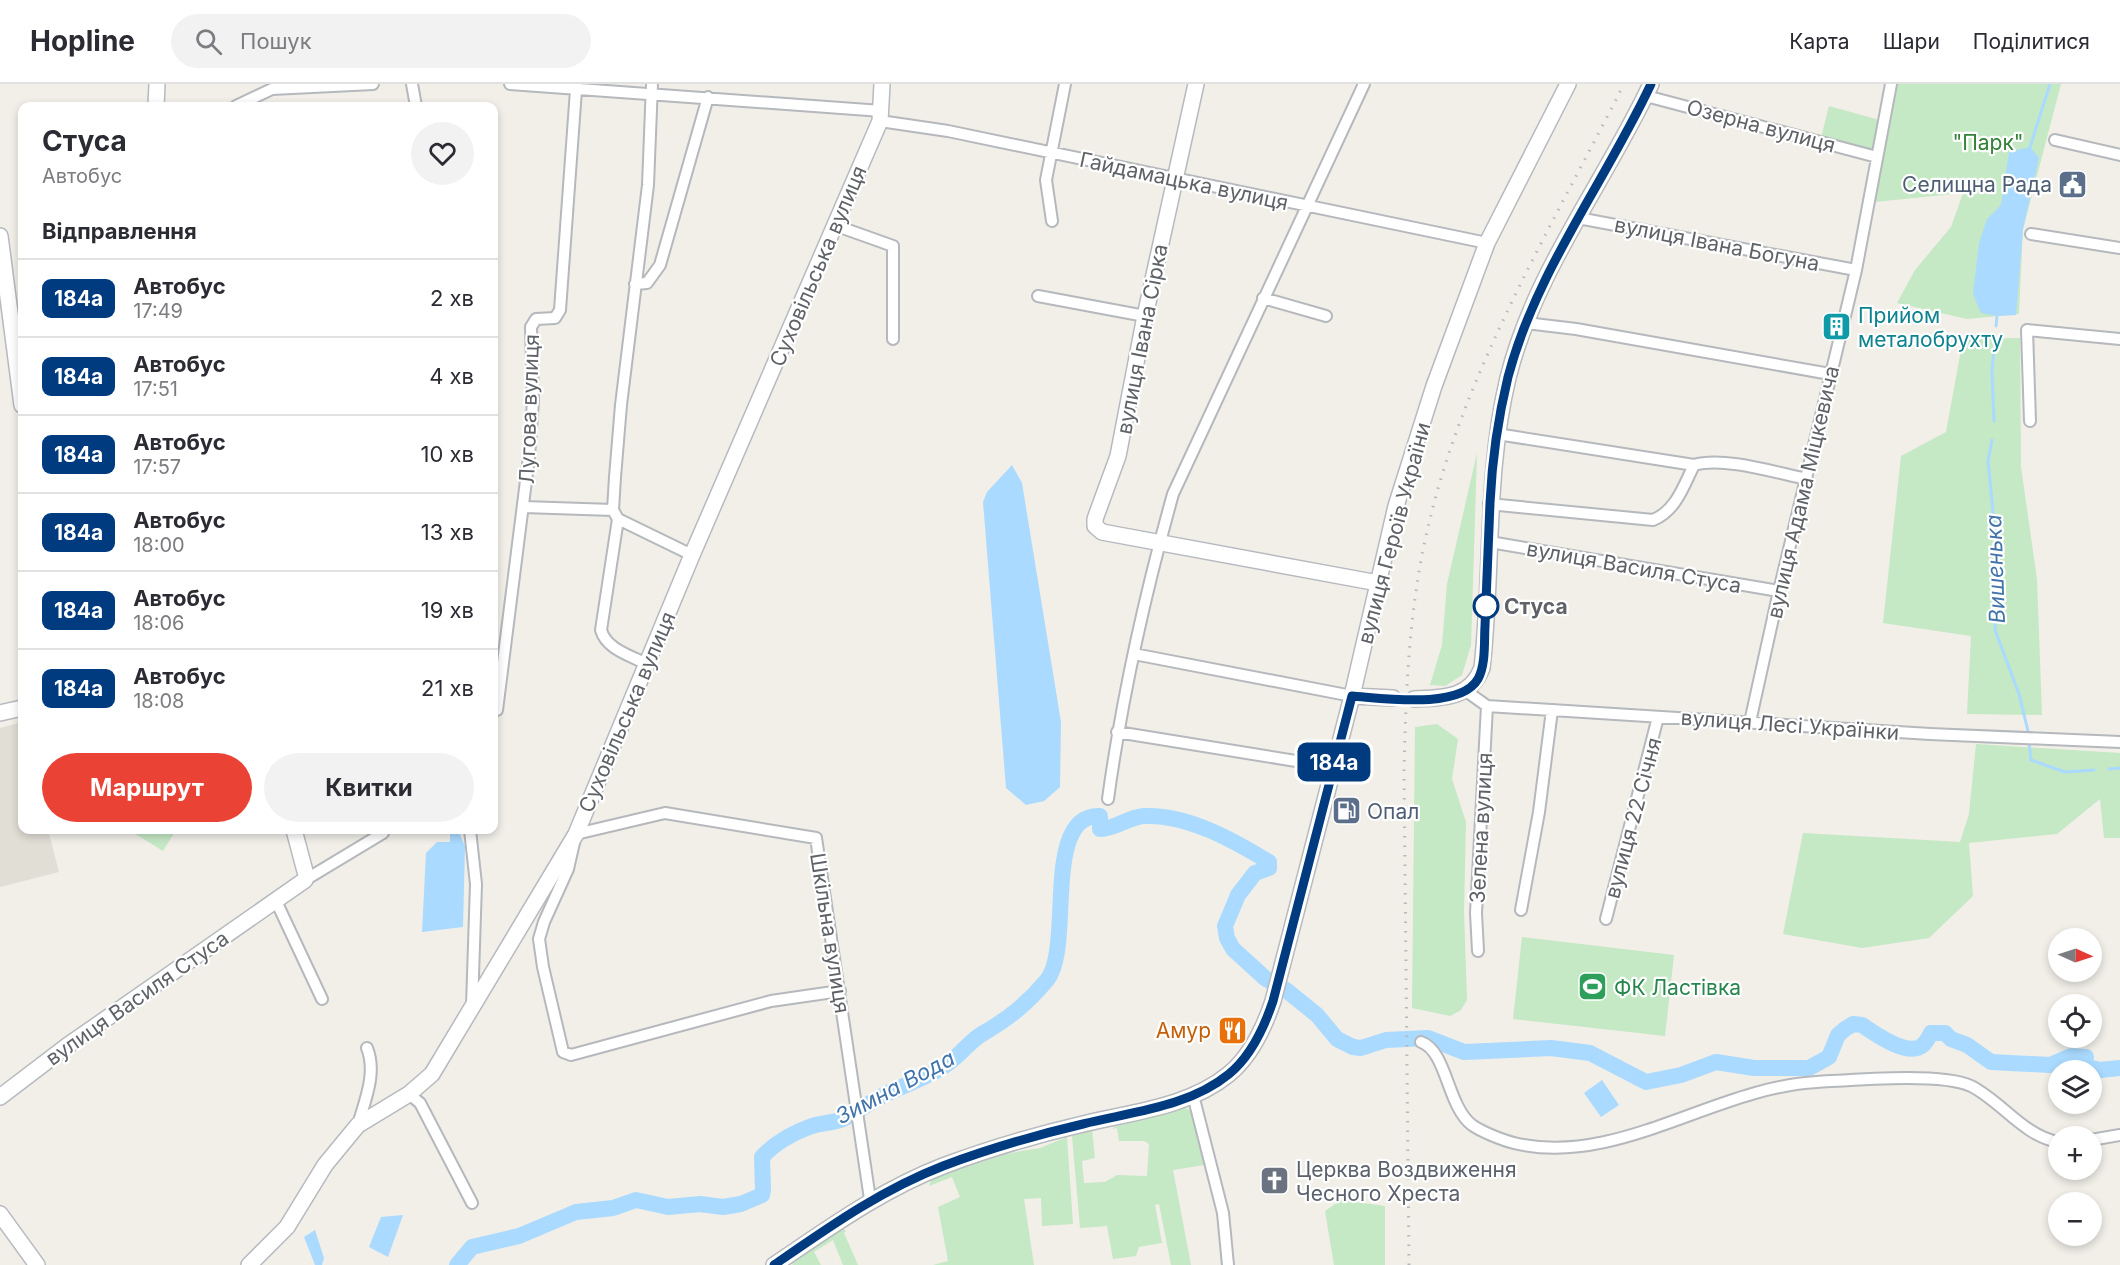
<!DOCTYPE html>
<html lang="uk">
<meta charset="utf-8">
<style>
body{margin:0;font-family:Inter,sans-serif;background:#f2f2f3;color:#2b2b33;height:100vh;display:flex;flex-direction:column;font-size:22px;white-space:nowrap}
*{box-sizing:border-box;margin:0}
p{font-size:20px;color:#7c7c81}
.icon{flex:none;width:33px;height:33px;fill:none;stroke:currentColor;stroke-width:2;stroke-linecap:round;stroke-linejoin:round}
.map{position:relative;flex:1;overflow:hidden}
.panel{position:absolute;left:18px;top:18px;width:480px;height:732px;display:flex;flex-direction:column;background:#fff;border-radius:12px;box-shadow:0 3px 9px #0003}
.panel>*{flex:none}
.badge{padding:0 12px;border-radius:9px;font-size:21px;line-height:39px}
.needle{width:39px;rotate:93deg}
.buttons{position:absolute;left:2048px;top:844px;display:grid;gap:12px}
.buttons a{display:grid;place-items:center;width:54px;height:54px;border-radius:50%;background:#fff;box-shadow:0 3px 9px #0003;font-size:30px}
.map>.badge{position:absolute;translate:-50% -50%;box-shadow:0 0 0 3px #fff}
h2{padding:0 24px;font-size:22px;line-height:54px}
.round{display:grid;place-items:center;flex:none;width:63px;height:63px;border-radius:32px;background:#f2f2f3}
.summary{display:flex;align-items:center;justify-content:space-between;height:102px;padding:0 24px}
h1{font-size:28px;font-weight:700;line-height:45px}
.button{display:flex;gap:12px;margin-top:auto;padding:12px 24px}
.button a{flex:1;height:69px;border-radius:36px;background:#ea4335;color:#fff;font-size:24px;font-weight:700;line-height:69px;text-align:center}
.button a+a{background:#f2f2f3;color:#2b2b33}
ul{padding:0;list-style:none}
li{display:flex;align-items:center;gap:18px;height:78px;padding:0 24px;border-top:2px solid #e1e1e2}
li div{flex:1}
li b{display:block;font-size:22px}
li em{font-style:normal}
li .badge{min-width:66px;font-weight:700;text-align:center}
header{display:flex;align-items:center;gap:36px;box-sizing:border-box;height:84px;padding:0 30px;background:#fff;border-bottom:2px solid #e1e1e2}
header strong{font-size:28px}
nav{display:flex;gap:33px;margin-inline-start:auto;font-size:21px}
.search{width:420px;height:54px;background:#f2f2f3;display:flex;align-items:center;gap:15px;box-sizing:border-box;padding:0 21px;border-radius:33px;color:#7c7c81;font-size:22px}
.map>svg:first-child{display:block}
.education{fill:#e1ded6}
.green{fill:#c5e8c5}
.water{fill:#aadaff}
.lines{fill:none;stroke-linecap:round;stroke-linejoin:round}
.stream{stroke:#aadaff;stroke-width:3}
.river{stroke:#aadaff;stroke-width:16}
.street-casing{stroke:#b5b8bc;stroke-width:14}
.secondary-casing{stroke:#b6babf;stroke-width:18}
.street{stroke:#fff;stroke-width:10}
.secondary{stroke:#fff;stroke-width:15}
.rail{stroke:#b6b7b8;stroke-width:3;stroke-dasharray:1.5 8;stroke-linecap:butt}
.line-casing{stroke:#fff;stroke-width:14}
.line{stroke:#003b80;stroke-width:9}
.stop-dot{fill:#fff;stroke:#003b80;stroke-width:3}
.labels{text-anchor:middle;dominant-baseline:central;stroke-width:4.5;stroke-linejoin:round;paint-order:stroke}
.street-label{font-size:21px;fill:#5f6368;stroke:#fff}
.park-label{font-size:21px;fill:#348238;stroke:#fff}
.service-label{font-size:21px;fill:#4e5e75;stroke:#fff;text-anchor:end}
.culture-label{font-size:21px;fill:#0d838f;stroke:#fff;text-anchor:start}
.stop-label{font-size:21px;font-weight:bold;fill:#5f6368;stroke:#fff;text-anchor:start}
.leisure-label{font-size:21px;fill:#27864d;stroke:#fff;text-anchor:start}
.food-label{font-size:21px;fill:#c56008;stroke:#fff;text-anchor:end}
.worship-label{font-size:21px;fill:#5b616d;stroke:#fff;text-anchor:start}
.water-label{font-size:22px;font-style:italic;fill:#4174aa;stroke:#fff}
</style>
<header>
<strong>Hopline</strong>
<div class="search"><svg class="icon" aria-label="search" viewBox="0 0 24 24"><circle cx="10" cy="10" r="6"/><path d="M15 15l6 6"/></svg>Пошук</div>
<nav><a>Карта</a><a>Шари</a><a>Поділитися</a></nav>
</header>
<div class="map">
<svg width="2120" height="1181" viewBox="0 0 2120 1181">
<rect width="100%" height="100%" fill="#f1efe8"/>
<!-- education -->
<path class="education" d="M 22,638 L 22,746 L 48,746 L 59,788 L 0,803 L 0,644 Z"/>
<!-- green -->
<path class="green" d="M 1896,0 L 2061,0 L 2023,145 L 2019,230 L 1967,235 L 1897,219 L 1915,186 L 1951,143 L 1963,109 L 1875,118 L 1882,63 Z
M 1829,22 L 1883,37 L 1877,73 L 1820,58 Z
M 2020,254 L 2021,383 L 2037,495 L 2042,631 L 1967,630 L 1971,552 L 1883,539 L 1901,372 L 1946,348 L 1963,255 Z
M 1477,369 L 1471,561 L 1462,591 L 1445,602 L 1430,601 L 1442,561 L 1447,500 Z
M 1437,640 L 1458,655 L 1452,695 L 1466,738 L 1464,827 L 1467,916 L 1461,926 L 1450,932 L 1412,924 L 1415,643 Z
M 1976,660 L 2120,669 L 2120,754 L 2104,754 L 2100,715 L 2057,750 L 1969,759 L 1973,812 L 1929,854 L 1862,864 L 1783,850 L 1803,749 L 1960,758 L 1969,730 Z
M 129,746 L 176,746 L 163,767 Z
M 1522,853 L 1674,871 L 1665,952 L 1513,935 Z
M 1183,1022 L 1195,1030 L 1218,1120 L 1225,1181 L 1221,1181 L 1218,1135 L 1204,1081 L 1173,1086 L 1191,1181 L 1171,1181 L 1159,1120 L 1155,1121 L 1162,1159 L 1139,1163 L 1136,1172 L 1113,1175 L 1107,1142 L 1080,1144 L 1072,1052 L 1092,1045 L 1095,1074 L 1082,1077 L 1084,1099 L 1105,1098 L 1117,1091 L 1147,1092 L 1149,1060 L 1144,1057 L 1119,1057 L 1117,1044 L 1113,1045 L 1114,1043 Z
M 1067,1053 L 1073,1140 L 1042,1142 L 1041,1114 L 1024,1115 L 1034,1181 L 933,1181 L 948,1177 L 938,1123 L 960,1113 L 952,1093 L 929,1102 L 931,1095 L 1005,1070 L 1040,1064 Z
M 1341,1116 L 1385,1122 L 1385,1181 L 1334,1181 L 1325,1127 Z
M 842,1144 L 846,1147 L 844,1149 L 858,1181 L 843,1181 L 833,1156 L 814,1168 L 821,1181 L 793,1181 L 791,1179 Z"/>
<!-- water -->
<path class="water" d="M 2030,63 L 2039,74 L 2023,145 L 2016,231 L 1997,232 L 1981,229 L 1973,210 L 1979,159 L 1987,135 L 2001,121 L 2009,68 Z
M 1012,381 L 1022,399 L 1061,638 L 1060,703 L 1044,717 L 1026,721 L 1006,704 L 983,418 L 987,408 Z
M 450,746 L 458,746 L 465,762 L 463,843 L 422,848 L 426,769 L 437,758 L 450,758 Z
M 1602,996 L 1619,1021 L 1601,1033 L 1584,1009 Z
M 403,1131 L 388,1173 L 369,1163 L 381,1133 Z
M 315,1146 L 324,1174 L 322,1181 L 315,1181 L 304,1153 Z"/>
<g class="lines">
<!-- stream -->
<path class="stream" d="M 2030,63 L 2050,0
M 1996,242 L 1997,232
M 1994,337 L 1992,287 L 1995,253
M 1992,356 L 1988,377 L 1999,489 L 1995,546 L 2019,610 L 2028,647
M 2029,660 L 2031,676 L 2065,688 L 2094,686
M 2109,685 L 2120,684"/>
<!-- river -->
<path class="river" d="M 457,1181 L 472,1163 L 519,1152 L 576,1128 L 613,1124 L 636,1116 L 668,1123 L 700,1120 L 723,1123 L 741,1120 L 762,1111 L 763,1106 L 762,1073 C 776,1058 792,1049 812,1042 C 822,1039 833,1039 843,1035 C 856,1029 869,1019 882,1012 C 905,1000 931,993 951,977 C 962,969 970,957 982,950 C 1008,935 1027,920 1047,896 C 1074,863 1041,730 1100,732 L 1100,745 C 1116,745 1128,733 1144,732 C 1187,730 1233,756 1269,778 L 1269,784 L 1255,789 L 1238,811 L 1225,842 L 1227,854 L 1233,865 L 1266,895 L 1286,906 L 1317,931 L 1337,955 L 1353,963 L 1361,964 L 1386,956 L 1428,954 L 1464,968 L 1551,964 L 1590,969 L 1646,998 L 1681,991 L 1716,978 L 1754,984 L 1809,984 L 1829,973 L 1838,951 L 1845,945 L 1853,940 L 1862,941 C 1874,949 1908,974 1923,961 C 1926,958 1929,953 1931,949 L 1945,949 L 1951,955 L 1967,961 L 1991,978 L 2050,981 L 2071,972 L 2086,973 L 2084,982 L 2100,986 L 2120,984"/>
<defs>
<path id="street" d="M 412,0 L 416,22
M 510,0 L 882,27
M 1646,12 L 1877,73
M 236,22 L 272,5 L 373,0
M 880,37 L 948,47 L 1487,159
M 2055,56 L 2120,71
M 1578,134 L 1856,186
M 1052,137 L 1046,96 L 1065,0
M 837,142 L 893,162 L 893,255
M 2031,150 L 2120,164
M 635,200 L 647,199 L 660,181 L 708,13
M 1038,212 L 1145,232
M 1263,214 L 1326,232
M 1526,239 L 1576,245 L 1830,290
M 2030,337 L 2027,246 L 2120,255
M 1497,350 L 1694,381
M 1489,420 L 1653,436 C 1676,427 1684,401 1694,381 C 1723,372 1777,389 1807,395
M 524,423 L 613,426
M 618,435 L 692,471
M 1490,458 L 1779,507
M 1134,570 L 1352,612
M 647,580 C 631,572 606,565 601,546 L 618,435 L 613,426 L 615,393 L 621,321 L 648,101 L 652,0
M 1466,607 L 1487,622 L 1930,650 L 2120,658
M 497,626 L 529,373 L 533,317 L 531,243 L 536,235 L 555,234 L 560,226 L 576,6
M 1750,638 L 1779,507 L 1856,186 L 1891,0
M 1117,648 L 1333,683
M 1108,715 C 1122,613 1145,510 1173,410 L 1364,0
M 470,746 L 476,800 L 472,922
M 305,796 L 383,749
M 276,817 L 322,915
M 1521,826 L 1539,728 L 1552,626
M 1606,835 L 1658,633
M 1478,867 L 1476,829 L 1487,622
M 840,907 L 771,917 L 571,971 L 563,968 L 543,883 L 539,855 L 544,838 L 568,785 L 576,750 L 665,729 L 816,754 L 870,1115
M 1421,958 C 1447,967 1447,1022 1472,1041 C 1482,1048 1502,1056 1514,1059 C 1617,1084 1715,1003 1817,998 C 1852,996 1942,988 1971,1002 C 2001,1017 2024,1052 2058,1058
M 409,1010 L 420,1019 L 472,1119
M 1193,1011 L 1223,1129 L 1228,1181
M 358,1041 C 365,1016 377,989 367,964
M 2091,1056 L 2120,1051"/>
<path id="secondary" d="M 1196,0 L 1145,232 L 1118,372 L 1095,435 L 1095,442 L 1102,448 L 1378,499
M 156,22 L 157,0
M 0,152 L 22,321
M 1352,612 L 1393,614
M 1414,615 C 1442,614 1470,615 1482,584 C 1493,487 1485,390 1508,294 C 1534,188 1605,98 1651,0
M 0,629 L 22,624
M 0,1013 L 67,962 L 305,796 L 306,791 L 294,746
M 0,1130 L 37,1181
M 249,1181 L 287,1143 L 325,1081 L 358,1041 L 409,1010 L 432,990 L 576,750 L 692,471 L 880,37 L 882,0
M 774,1181 C 829,1144 881,1106 943,1082 C 988,1065 1036,1051 1083,1040 C 1132,1028 1189,1023 1229,990 C 1251,972 1264,944 1273,917 L 1352,612 L 1396,422 L 1434,302 L 1487,159 L 1568,0"/>
</defs>
<!-- street casing -->
<use href="#street" class="street-casing"/>
<!-- secondary casing -->
<use href="#secondary" class="secondary-casing"/>
<!-- street -->
<use href="#street" class="street"/>
<!-- secondary -->
<use href="#secondary" class="secondary"/>
<!-- rail -->
<path class="rail" d="M 1409,1181 L 1404,687 C 1406,604 1409,521 1429,439 C 1465,286 1553,140 1624,0"/>
</g>
<g class="lines">
<defs>
<path id="line" d="M 774,1181 C 829,1143 881,1106 943,1082 C 988,1065 1036,1051 1083,1040 C 1131,1028 1189,1023 1229,990 C 1251,972 1264,944 1273,917 L 1352,612 C 1382,614 1460,626 1478,595 C 1486,580 1484,558 1485,542 C 1487,501 1488,460 1490,419 C 1492,377 1498,334 1508,293 C 1536,187 1605,98 1651,0"/>
</defs>
<!-- line casing -->
<use href="#line" class="line-casing"/>
<!-- line -->
<use href="#line" class="line"/>
</g>
<!-- icons -->
<defs>
<symbol id="civic-square" viewBox="-11 -11 22 22"><rect x="-9" y="-9" width="18" height="18" rx="4" fill="#5c6f8a" stroke="#fff"/><path d="M-.6-6.5H3V-4.5H.6V-3L4-1V1h2V6H-6V1h2V-1L-.6-3ZM-1.2 2.5V6h2.4V2.5Z" fill="#fff"/></symbol>
<symbol id="building-square" viewBox="-11 -11 22 22"><rect x="-9" y="-9" width="18" height="18" rx="4" fill="#0f9aa8" stroke="#fff"/><path d="M-4-6H4V6H1V3H-1V6H-4ZM-2.5-4.3h1.7v1.8h-1.7ZM.8-4.3h1.7v1.8H.8ZM-2.5-1h1.7V.8h-1.7ZM.8-1h1.7V.8H.8Z" fill="#fff"/></symbol>
<symbol id="fuel-square" viewBox="-11 -11 22 22"><rect x="-9" y="-9" width="18" height="18" rx="4" fill="#5c6f8a" stroke="#fff"/><path d="M-5.5-6h7V0h2V4h1.3V-2.5L3-4.5l.8-.8L6-3V5H2.5V1h-1V6h-7ZM-4.2-4.7v3.2H.2V-4.7Z" fill="#fff"/></symbol>
<symbol id="stadium-square" viewBox="-11 -11 22 22"><rect x="-9" y="-9" width="18" height="18" rx="4" fill="#2e9e5b" stroke="#fff"/><path d="M0-5a6.5 5 0 1 0 0 10a6.5 5 0 1 0 0-10ZM-3.5-1.8h7v3.6h-7Z" fill="#fff"/></symbol>
<symbol id="restaurant-square" viewBox="-11 -11 22 22"><rect x="-9" y="-9" width="18" height="18" rx="4" fill="#e8710a" stroke="#fff"/><path d="M-5-6h1v4h1v-4h1v4h1v-4h1v5L-1.5 .5V6h-2V.5L-5-1ZM5-6V6H3V1.5H1.5Q1.5-4 5-6Z" fill="#fff"/></symbol>
<symbol id="church-square" viewBox="-11 -11 22 22"><rect x="-9" y="-9" width="18" height="18" rx="4" fill="#6b7280" stroke="#fff"/><path d="M-1.2-6h2.4v3.5h3.3v2.4h-3.3V6h-2.4V-.1h-3.3v-2.4h3.3Z" fill="#fff"/></symbol>
</defs>
<g fill-rule="evenodd">
<use href="#civic-square" x="2056" y="84" width="33" height="33"/>
<use href="#building-square" x="1820" y="226" width="33" height="33"/>
<use href="#fuel-square" x="1330" y="710" width="33" height="33"/>
<use href="#stadium-square" x="1576" y="886" width="33" height="33"/>
<use href="#restaurant-square" x="1216" y="930" width="33" height="33"/>
<use href="#church-square" x="1258" y="1080" width="33" height="33"/>
</g>
<!-- markers -->
<circle class="stop-dot" cx="1486" cy="522" r="12"/>
<g class="labels">
<!-- street labels -->
<g class="street-label">
<text transform="translate(1761 42) rotate(15)">Озерна вулиця</text>
<text transform="translate(1184 97) rotate(12)">Гайдамацька вулиця</text>
<text transform="translate(1717 160) rotate(11)">вулиця Івана Богуна</text>
<text transform="translate(818 182) rotate(-67)">Суховільська вулиця</text>
<text transform="translate(1142 255) rotate(-79)">вулиця Івана Сірка</text>
<text transform="translate(529 325) rotate(-88)">Лугова вулиця</text>
<text transform="translate(1803 408) rotate(-77)">вулиця Адама Міцкевича</text>
<text transform="translate(1394 449) rotate(-75)">вулиця Героїв України</text>
<text transform="translate(1634 483) rotate(10)">вулиця Василя Стуса</text>
<text transform="translate(627 628) rotate(-67)">Суховільська вулиця</text>
<text transform="translate(1790 641) rotate(4)">вулиця Лесі Українки</text>
<text transform="translate(1633 734) rotate(-75)">вулиця 22 Січня</text>
<text transform="translate(1481 744) rotate(-87)">Зелена вулиця</text>
<text transform="translate(830 849) rotate(81)">Шкільна вулиця</text>
<text transform="translate(137 914) rotate(-35)">вулиця Василя Стуса</text>
</g>
<!-- park labels -->
<g class="park-label">
<text x="1988" y="58">"Парк"</text>
</g>
<!-- service labels -->
<g class="service-label">
<text x="2052" y="100">Селищна Рада</text>
<text x="1367" y="727" text-anchor="start">Опал</text>
</g>
<!-- culture labels -->
<g class="culture-label">
<text x="1858" y="231">Прийом<tspan x="1858" dy="24">металобрухту</tspan></text>
</g>
<!-- stop labels -->
<g class="stop-label">
<text x="1504" y="522">Стуса</text>
</g>
<!-- leisure labels -->
<g class="leisure-label">
<text x="1614" y="903">ФК Ластівка</text>
</g>
<!-- food labels -->
<g class="food-label">
<text x="1211" y="946">Амур</text>
</g>
<!-- worship labels -->
<g class="worship-label">
<text x="1296" y="1085">Церква Воздвиження<tspan x="1296" dy="24">Чесного Хреста</tspan></text>
</g>
<!-- water labels -->
<g class="water-label">
<text transform="translate(1995 485) rotate(-92)">Вишенька</text>
<text transform="translate(895 1003) rotate(-28)">Зимна Вода</text>
</g>
</g>
</svg>
<div class="buttons">
<a><svg class="needle" viewBox="-14 -14 28 28"><path d="M0-13l5 13h-10z" fill="#e53935"/><path d="M0 13l5-13h-10z" fill="#7c7c81"/></svg></a>
<a><svg class="icon" aria-label="locate" viewBox="0 0 24 24"><circle cx="12" cy="12" r="6"/><path d="M12 2v4M12 18v4M2 12h4M18 12h4"/></svg></a>
<a><svg class="icon" aria-label="layers" viewBox="0 0 24 24"><path d="M12 4l9 5-9 5-9-5zM3 14l9 5 9-5"/></svg></a>
<a>+</a>
<a>−</a>
</div>
<b class="badge" style="left:1334px;top:678px;background:#003b80;color:#fff">184а</b>
<section class="panel">
<div class="summary"><div><h1>Стуса</h1><p>Автобус</p></div><a class="round"><svg class="icon" aria-label="heart" viewBox="0 0 24 24"><path d="M12 20l-8-8c-3-5 5-10 8-4 3-6 11-1 8 4z"/></svg></a></div>
<h2>Відправлення</h2>
<ul>
<li><span class="badge" style="background:#003b80;color:#fff">184а</span><div><b>Автобус</b><p>17:49</p></div><em>2 хв</em></li>
<li><span class="badge" style="background:#003b80;color:#fff">184а</span><div><b>Автобус</b><p>17:51</p></div><em>4 хв</em></li>
<li><span class="badge" style="background:#003b80;color:#fff">184а</span><div><b>Автобус</b><p>17:57</p></div><em>10 хв</em></li>
<li><span class="badge" style="background:#003b80;color:#fff">184а</span><div><b>Автобус</b><p>18:00</p></div><em>13 хв</em></li>
<li><span class="badge" style="background:#003b80;color:#fff">184а</span><div><b>Автобус</b><p>18:06</p></div><em>19 хв</em></li>
<li><span class="badge" style="background:#003b80;color:#fff">184а</span><div><b>Автобус</b><p>18:08</p></div><em>21 хв</em></li>
</ul>
<div class="button"><a>Маршрут</a><a>Квитки</a></div>
</section>
</div>
